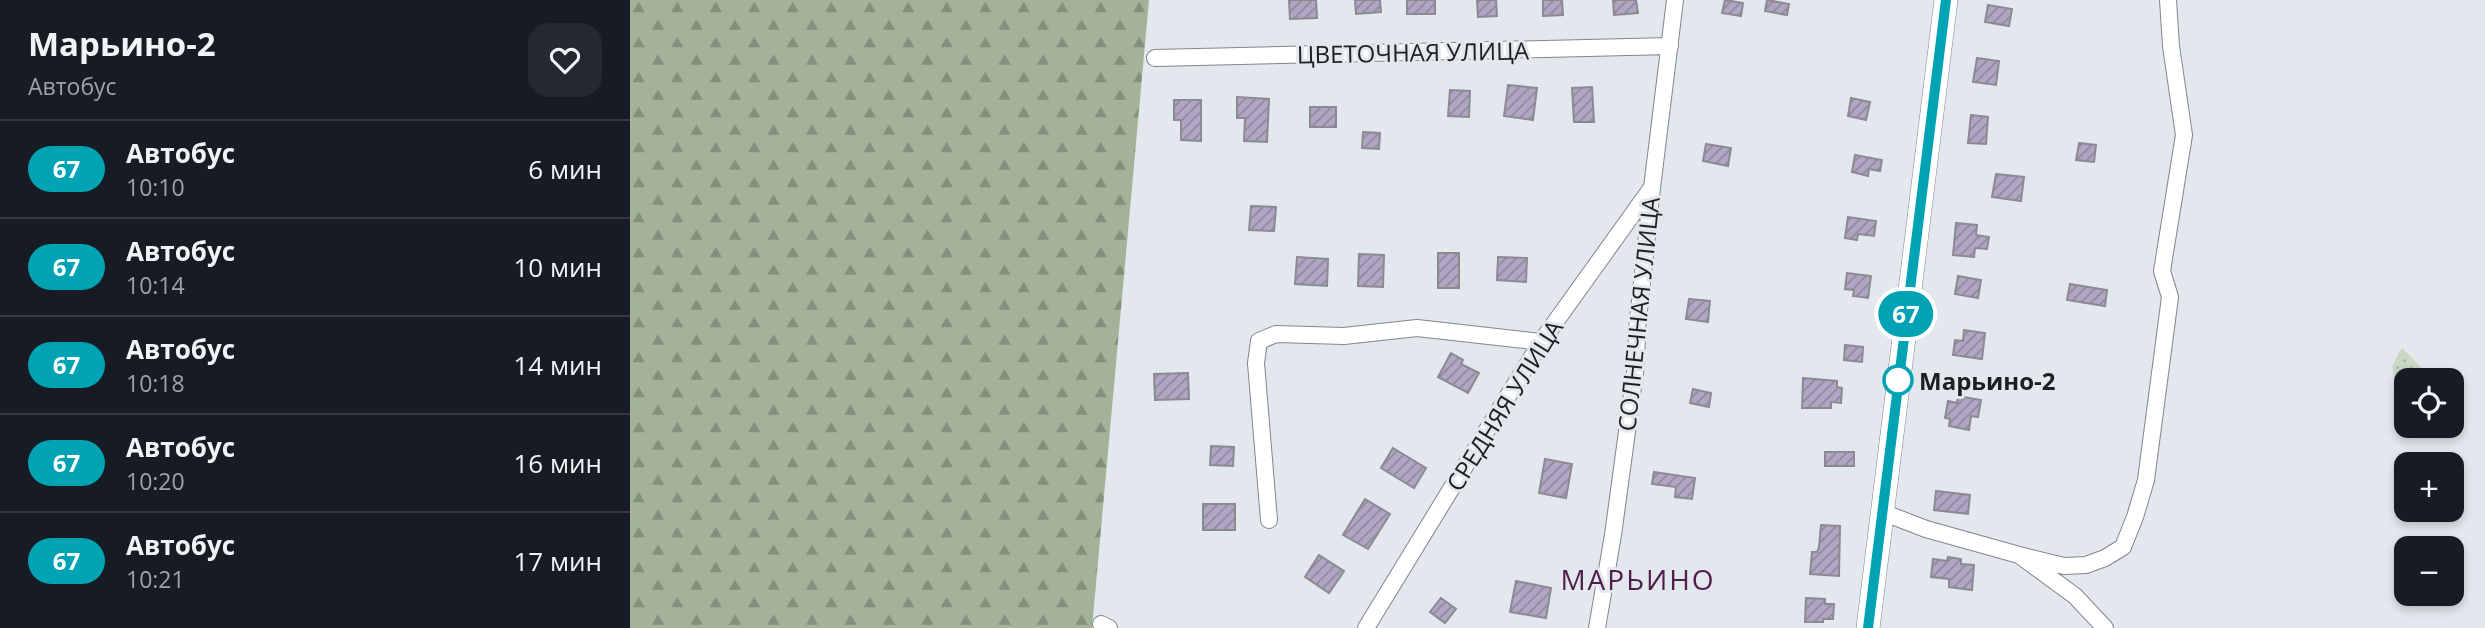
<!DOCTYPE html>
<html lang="ru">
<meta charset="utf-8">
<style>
body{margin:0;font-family:"Open Sans",sans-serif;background:#242831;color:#f1f3f6;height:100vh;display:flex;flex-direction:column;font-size:26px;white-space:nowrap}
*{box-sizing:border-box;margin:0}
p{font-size:23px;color:#9ea1a6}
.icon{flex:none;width:38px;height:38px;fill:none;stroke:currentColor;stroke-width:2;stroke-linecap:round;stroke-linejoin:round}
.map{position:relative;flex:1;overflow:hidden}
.panel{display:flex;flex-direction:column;background:#171b24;width:630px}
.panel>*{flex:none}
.badge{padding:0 14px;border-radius:23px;font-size:24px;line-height:46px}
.controls{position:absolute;left:1764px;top:368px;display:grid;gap:14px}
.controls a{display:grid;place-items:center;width:70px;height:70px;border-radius:14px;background:#171b24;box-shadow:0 4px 10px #0003;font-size:35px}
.map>.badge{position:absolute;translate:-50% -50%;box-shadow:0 0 0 4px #fff}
.round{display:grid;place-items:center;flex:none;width:74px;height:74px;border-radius:21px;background:#242831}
.overview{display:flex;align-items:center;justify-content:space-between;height:119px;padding:0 28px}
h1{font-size:33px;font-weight:700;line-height:52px}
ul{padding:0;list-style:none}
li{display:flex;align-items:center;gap:21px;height:98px;padding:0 28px;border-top:2px solid #363941}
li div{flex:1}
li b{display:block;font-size:26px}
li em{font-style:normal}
li .badge{min-width:77px;font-weight:700;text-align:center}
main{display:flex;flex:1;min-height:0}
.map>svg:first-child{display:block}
.grass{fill:url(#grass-dots)}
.forest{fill:url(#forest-firs)}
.building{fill:url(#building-hatch);stroke:#8c8a91;stroke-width:2}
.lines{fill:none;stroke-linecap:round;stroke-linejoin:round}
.street-casing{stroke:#80868b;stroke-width:18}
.secondary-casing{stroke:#80868b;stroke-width:24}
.street{stroke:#fff;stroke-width:16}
.secondary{stroke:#fff;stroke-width:23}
.line-casing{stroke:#fff;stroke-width:16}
.line{stroke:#00a3b4;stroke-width:10}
.stop-dot{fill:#fff;stroke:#00a3b4;stroke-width:3.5}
.labels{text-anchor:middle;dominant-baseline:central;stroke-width:6;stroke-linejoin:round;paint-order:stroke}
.street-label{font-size:24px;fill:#1d1f21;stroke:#e2e8ed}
.stop-label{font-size:24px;font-weight:bold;fill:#1d1f21;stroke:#e2e8ed;text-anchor:start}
.quarter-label{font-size:28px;letter-spacing:2px;fill:#511e4c;stroke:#e2e8ed}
</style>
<main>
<section class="panel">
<div class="overview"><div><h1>Марьино-2</h1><p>Автобус</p></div><a class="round"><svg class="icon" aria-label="heart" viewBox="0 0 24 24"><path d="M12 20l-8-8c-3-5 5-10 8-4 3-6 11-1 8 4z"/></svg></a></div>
<ul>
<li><span class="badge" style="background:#00a3b4;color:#fff">67</span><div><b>Автобус</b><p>10:10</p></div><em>6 мин</em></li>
<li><span class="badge" style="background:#00a3b4;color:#fff">67</span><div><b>Автобус</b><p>10:14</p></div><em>10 мин</em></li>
<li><span class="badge" style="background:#00a3b4;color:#fff">67</span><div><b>Автобус</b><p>10:18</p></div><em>14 мин</em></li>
<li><span class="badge" style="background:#00a3b4;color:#fff">67</span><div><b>Автобус</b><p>10:20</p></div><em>16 мин</em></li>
<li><span class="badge" style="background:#00a3b4;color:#fff">67</span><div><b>Автобус</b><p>10:21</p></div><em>17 мин</em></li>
</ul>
</section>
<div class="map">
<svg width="1855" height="628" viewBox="0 0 1855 628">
<defs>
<pattern id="grass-dots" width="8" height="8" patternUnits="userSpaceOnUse" patternTransform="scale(1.75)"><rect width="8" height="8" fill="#cad7c4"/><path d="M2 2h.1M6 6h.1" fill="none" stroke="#adb8a8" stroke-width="1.8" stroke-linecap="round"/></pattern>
<pattern id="forest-firs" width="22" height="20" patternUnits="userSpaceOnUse" patternTransform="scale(1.75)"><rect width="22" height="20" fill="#a2b399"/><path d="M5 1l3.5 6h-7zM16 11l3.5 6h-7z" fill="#83917c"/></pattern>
<pattern id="building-hatch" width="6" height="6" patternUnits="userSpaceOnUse" patternTransform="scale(1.75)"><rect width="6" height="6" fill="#b0a6c3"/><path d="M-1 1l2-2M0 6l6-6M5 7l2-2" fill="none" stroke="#8f879e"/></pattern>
</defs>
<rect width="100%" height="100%" fill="#e2e8ed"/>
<!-- grass -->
<path class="grass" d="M 1772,348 L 1788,364 L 1799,380 L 1776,380 L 1776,413 L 1769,398 L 1762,366 Z"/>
<!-- forest -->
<path class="forest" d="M 0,0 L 519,0 L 462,628 L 0,628 Z"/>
<!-- building -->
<path class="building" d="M 659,0 L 686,0 L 687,18 L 660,19 Z
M 725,0 L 750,0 L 751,12 L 726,14 Z
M 777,0 L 805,0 L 805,14 L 777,14 Z
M 847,0 L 866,0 L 867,16 L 848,17 Z
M 913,0 L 932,0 L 933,15 L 913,16 Z
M 983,0 L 1006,0 L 1008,13 L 984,15 Z
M 1095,0 L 1113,3 L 1111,16 L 1092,13 Z
M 1137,0 L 1159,4 L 1157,15 L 1135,11 Z
M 1358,5 L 1382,9 L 1379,26 L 1355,22 Z
M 1347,58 L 1369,61 L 1366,85 L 1343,82 Z
M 878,85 L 907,88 L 903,120 L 874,116 Z
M 962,87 L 964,122 L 944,122 L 942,88 Z
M 820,90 L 840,91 L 839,117 L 818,116 Z
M 607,97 L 639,99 L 637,142 L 614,141 L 615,118 L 607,118 Z
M 1221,98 L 1240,102 L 1236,120 L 1218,116 Z
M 544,100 L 571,100 L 571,141 L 551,140 L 551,120 L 544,120 Z
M 680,107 L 706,107 L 706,127 L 680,127 Z
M 1341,115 L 1358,117 L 1356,144 L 1338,143 Z
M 733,132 L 750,133 L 749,149 L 732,148 Z
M 1449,143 L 1466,145 L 1464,162 L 1446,160 Z
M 1076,144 L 1101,148 L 1098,166 L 1073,161 Z
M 1225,155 L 1252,160 L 1250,171 L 1239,169 L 1238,176 L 1222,172 Z
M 1366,174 L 1394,177 L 1391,201 L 1362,197 Z
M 621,206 L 646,207 L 644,231 L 619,230 Z
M 1218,217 L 1246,221 L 1244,236 L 1228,234 L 1227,240 L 1215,238 Z
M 1326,223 L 1347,225 L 1346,235 L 1359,237 L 1357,249 L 1345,248 L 1344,257 L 1323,255 Z
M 808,253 L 829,253 L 829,288 L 808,288 Z
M 729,254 L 754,255 L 753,287 L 728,286 Z
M 667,257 L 698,259 L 697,286 L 665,284 Z
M 868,257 L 897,258 L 896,282 L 867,280 Z
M 1217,273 L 1241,276 L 1238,298 L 1223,296 L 1224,290 L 1215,289 Z
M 1328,276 L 1351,280 L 1348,298 L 1325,294 Z
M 1440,284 L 1477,290 L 1475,306 L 1437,300 Z
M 1059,299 L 1080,301 L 1078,322 L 1056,319 Z
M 1334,330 L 1355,333 L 1352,359 L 1323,355 L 1325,340 L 1333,341 Z
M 1215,345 L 1233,347 L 1232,362 L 1214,360 Z
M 821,353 L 833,360 L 831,364 L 849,373 L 838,393 L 808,377 Z
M 558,373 L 559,399 L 525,400 L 524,374 Z
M 1173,378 L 1207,381 L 1207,387 L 1212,388 L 1211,403 L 1201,402 L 1201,408 L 1172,408 Z
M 1063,389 L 1081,393 L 1079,407 L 1060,403 Z
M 1328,396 L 1351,400 L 1348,417 L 1341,416 L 1339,430 L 1319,426 L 1320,419 L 1315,418 L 1318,401 L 1327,403 Z
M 581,446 L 604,447 L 603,466 L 580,465 Z
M 763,448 L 796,468 L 784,488 L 751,468 Z
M 1195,452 L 1224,452 L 1224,466 L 1195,466 Z
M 915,459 L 942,464 L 936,498 L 909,493 Z
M 1024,472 L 1065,478 L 1062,499 L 1045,497 L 1046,487 L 1022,484 Z
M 1306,491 L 1340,495 L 1338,514 L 1304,510 Z
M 735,499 L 760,514 L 738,549 L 713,535 Z
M 573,504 L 605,504 L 605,530 L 573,530 Z
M 1191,525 L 1210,526 L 1209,576 L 1180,574 L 1182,552 L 1187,552 L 1189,547 Z
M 689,555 L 714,571 L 699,593 L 675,577 Z
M 1318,557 L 1331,559 L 1331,564 L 1344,565 L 1342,590 L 1319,587 L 1319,579 L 1301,577 L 1303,559 L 1317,561 Z
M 886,581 L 921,588 L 916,618 L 880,612 Z
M 811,598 L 826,609 L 815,623 L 800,612 Z
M 1176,598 L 1195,599 L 1195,604 L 1204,604 L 1203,619 L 1193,619 L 1193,622 L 1175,622 Z"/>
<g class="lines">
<defs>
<path id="street" d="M 525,58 L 1040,46
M 1252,512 L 1296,529 L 1389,555 L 1445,596 L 1475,628
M 639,520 L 626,363 L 629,341 L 646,334 L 714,336 L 787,328 L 911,342
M 1389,555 L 1434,566 L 1456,565 L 1475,558 L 1493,547 L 1505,517 L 1516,480 L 1540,297 L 1532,271 L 1554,135 L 1541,46 L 1538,0
M 471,624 L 479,628
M 736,628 L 911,342 L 1020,190
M 967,628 L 983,535 L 1006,365 L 1007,329 L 1022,188 L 1045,0"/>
<path id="secondary" d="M 1238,628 L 1316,0"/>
</defs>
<!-- street casing -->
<use href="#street" class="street-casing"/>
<!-- secondary casing -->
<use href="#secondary" class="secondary-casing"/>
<!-- street -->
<use href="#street" class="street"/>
<!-- secondary -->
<use href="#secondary" class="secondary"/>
</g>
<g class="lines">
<defs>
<path id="line" d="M 1238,628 L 1316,0"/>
</defs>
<!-- line casing -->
<use href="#line" class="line-casing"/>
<!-- line -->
<use href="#line" class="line"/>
</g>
<!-- markers -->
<circle class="stop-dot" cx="1268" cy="380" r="14"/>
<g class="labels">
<!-- street labels -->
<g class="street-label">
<text transform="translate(783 52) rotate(-1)">ЦВЕТОЧНАЯ УЛИЦА</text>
<text transform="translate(1008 314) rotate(-84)">СОЛНЕЧНАЯ УЛИЦА</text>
<text transform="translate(874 405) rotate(-58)">СРЕДНЯЯ УЛИЦА</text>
</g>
<!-- stop labels -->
<g class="stop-label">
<text x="1289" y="380">Марьино-2</text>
</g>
<!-- quarter labels -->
<g class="quarter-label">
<text x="1008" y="579">МАРЬИНО</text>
</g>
</g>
</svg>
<div class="controls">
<a><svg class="icon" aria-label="locate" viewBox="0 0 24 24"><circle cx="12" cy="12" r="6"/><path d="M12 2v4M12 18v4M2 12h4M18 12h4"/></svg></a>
<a>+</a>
<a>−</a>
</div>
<b class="badge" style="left:1276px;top:314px;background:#00a3b4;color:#fff">67</b>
</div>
</main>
